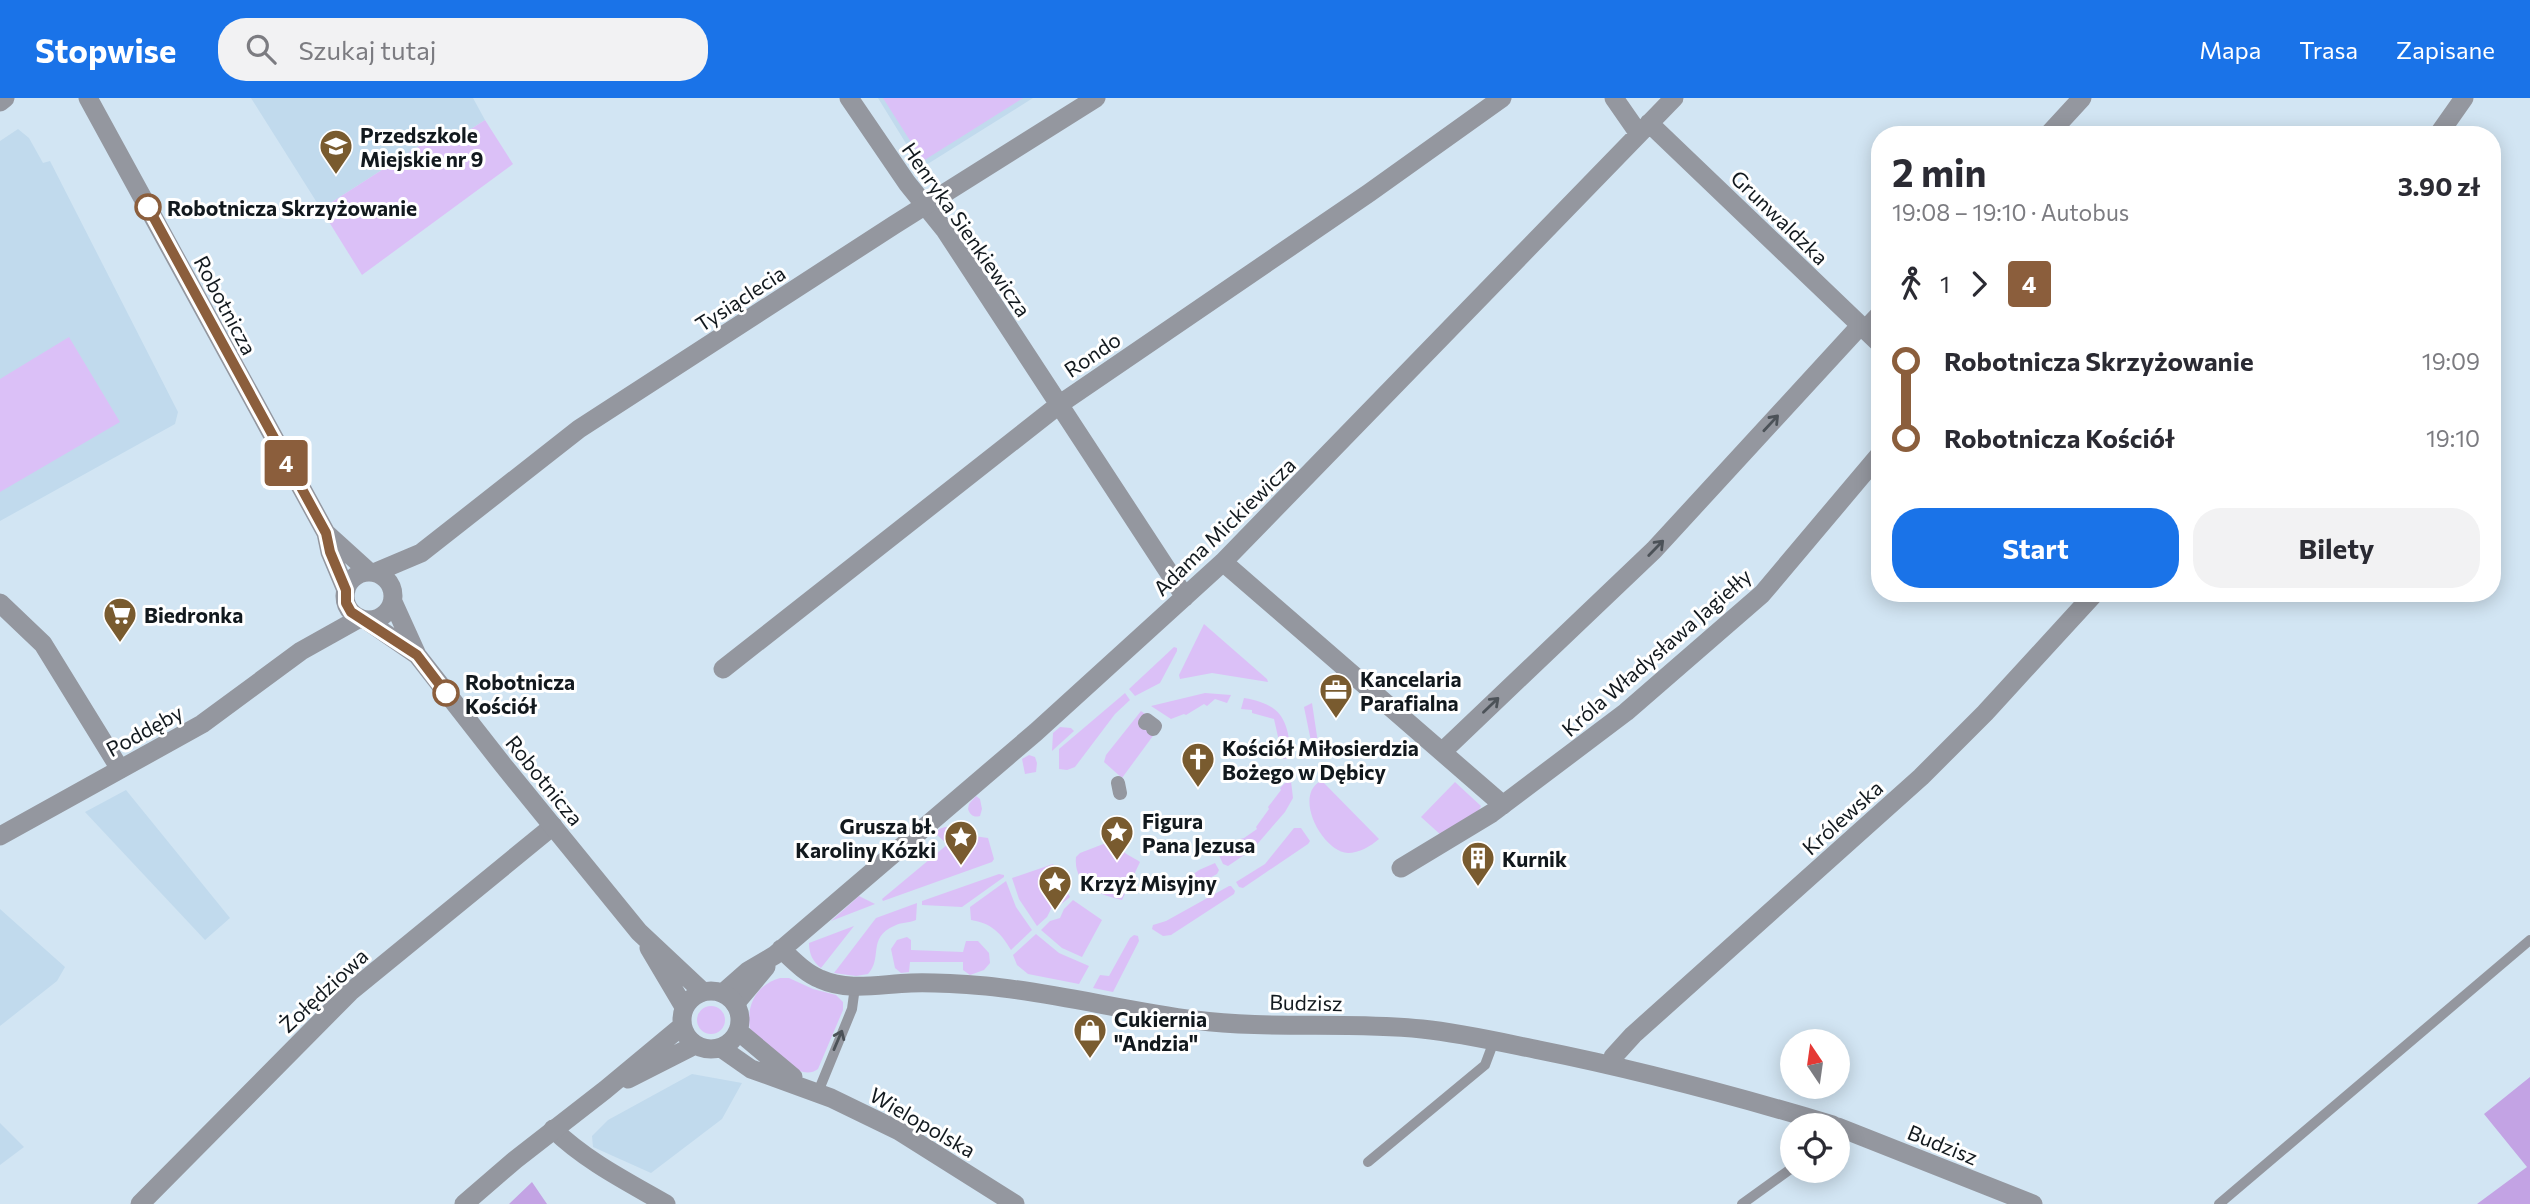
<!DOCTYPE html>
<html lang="pl">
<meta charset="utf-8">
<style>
body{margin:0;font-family:Commissioner,sans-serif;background:#f2f2f3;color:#2b2b33;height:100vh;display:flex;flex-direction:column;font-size:26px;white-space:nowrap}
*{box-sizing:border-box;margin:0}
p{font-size:23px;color:#7c7c81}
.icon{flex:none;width:38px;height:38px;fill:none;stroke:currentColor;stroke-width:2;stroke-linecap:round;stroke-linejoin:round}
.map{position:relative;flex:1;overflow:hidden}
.drawer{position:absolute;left:1871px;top:28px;width:630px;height:476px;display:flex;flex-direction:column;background:#fff;border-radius:28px;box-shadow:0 4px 18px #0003}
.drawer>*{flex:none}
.badge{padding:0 14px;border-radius:5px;font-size:24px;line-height:46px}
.needle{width:46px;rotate:347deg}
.controls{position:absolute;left:1780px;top:931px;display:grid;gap:14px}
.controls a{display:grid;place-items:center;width:70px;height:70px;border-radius:50%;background:#fff;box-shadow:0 4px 18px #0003;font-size:35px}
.map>.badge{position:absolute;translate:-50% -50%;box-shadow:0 0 0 4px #fff}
.legs{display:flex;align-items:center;gap:10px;height:77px;padding:0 21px;font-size:23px}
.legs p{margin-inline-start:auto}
.head{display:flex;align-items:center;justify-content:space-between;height:119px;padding:0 21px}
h1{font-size:38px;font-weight:700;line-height:52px}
.cta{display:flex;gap:14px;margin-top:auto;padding:14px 21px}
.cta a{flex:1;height:80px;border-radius:28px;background:#1a73e8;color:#fff;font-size:28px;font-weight:700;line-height:80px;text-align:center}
.cta a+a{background:#f2f2f3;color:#2b2b33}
ul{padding:0 21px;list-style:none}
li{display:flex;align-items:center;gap:24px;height:77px;font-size:26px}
li i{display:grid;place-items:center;width:10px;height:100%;margin:0 9px;background:currentColor}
li i::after{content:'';width:18px;height:18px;margin:-9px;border:5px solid;border-radius:50%;background:#fff}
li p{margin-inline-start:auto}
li:first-child i{background:linear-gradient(#0000 50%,currentColor 0)}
li:last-child i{background:linear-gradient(currentColor 50%,#0000 0)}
header{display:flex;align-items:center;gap:42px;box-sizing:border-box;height:98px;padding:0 35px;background:#1a73e8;color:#fff}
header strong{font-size:33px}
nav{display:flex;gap:38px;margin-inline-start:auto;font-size:24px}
.search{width:490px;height:63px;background:#f2f2f3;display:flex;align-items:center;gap:18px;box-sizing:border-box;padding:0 24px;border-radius:28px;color:#7c7c81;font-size:26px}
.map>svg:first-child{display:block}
.built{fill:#c1daed}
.green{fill:#dbc0f7}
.forest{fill:#c3a3e4}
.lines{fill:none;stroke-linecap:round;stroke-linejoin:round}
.service{stroke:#94979f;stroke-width:10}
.pedestrian{stroke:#94979f;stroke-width:14}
.minor{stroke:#94979f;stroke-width:19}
.tertiary{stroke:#94979f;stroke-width:19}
.oneway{stroke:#4c5258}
.line-1-casing{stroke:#fff;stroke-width:16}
.line-1{stroke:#8b5e3c;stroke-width:10}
.stop-1-dot{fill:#fff;stroke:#8b5e3c;stroke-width:3.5}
.labels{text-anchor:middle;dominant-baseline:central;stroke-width:6;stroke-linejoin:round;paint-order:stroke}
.poi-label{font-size:21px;font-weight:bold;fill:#12191e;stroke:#fff;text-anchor:start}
.stop-label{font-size:21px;font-weight:bold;fill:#12191e;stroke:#fff;text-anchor:start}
.street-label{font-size:21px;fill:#12191e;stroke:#fff}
</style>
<header>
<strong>Stopwise</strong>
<div class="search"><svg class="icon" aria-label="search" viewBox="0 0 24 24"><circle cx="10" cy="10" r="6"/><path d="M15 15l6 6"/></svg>Szukaj tutaj</div>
<nav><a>Mapa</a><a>Trasa</a><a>Zapisane</a></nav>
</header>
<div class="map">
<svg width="2530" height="1106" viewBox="0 0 2530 1106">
<rect width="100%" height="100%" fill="#d2e5f3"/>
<!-- built -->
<path class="built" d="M 251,0 L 473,0 L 485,22 L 449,45 L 441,34 L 321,111 Z
M 878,0 L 1033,0 L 926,67 L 918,65 Z
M 18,31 L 29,40 L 43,65 L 50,63 L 178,314 L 175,326 L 0,423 L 0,43 Z
M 126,692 L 230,820 L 205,842 L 85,714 Z
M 0,811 L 65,869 L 57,883 L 0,928 Z
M 692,976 L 742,985 L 722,1021 L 651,1075 L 593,1049 L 592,1038 L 608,1022 Z
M 0,1025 L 24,1049 L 0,1067 Z"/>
<!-- green -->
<path class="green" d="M 883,0 L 1023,0 L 923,63 Z
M 485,22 L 513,66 L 362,177 L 321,111 L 441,34 L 449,45 Z
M 69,239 L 120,324 L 0,394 L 0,281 Z
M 1204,526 L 1267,581 L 1268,584 L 1212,575 L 1180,581 L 1179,577 Z
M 1174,549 L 1177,550 L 1177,553 L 1160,585 L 1135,598 L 1129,591 Z
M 1125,595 L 1130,602 L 1115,616 L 1075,669 L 1067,672 L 1059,671 L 1059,651 Z
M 1205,595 L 1231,597 L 1227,605 L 1215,601 L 1207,608 L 1204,606 L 1186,617 L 1184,616 L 1171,621 L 1151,608 Z
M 1244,600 C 1284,607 1287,622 1292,660 L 1283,661 L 1274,621 L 1252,615 L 1252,612 L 1241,611 Z
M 1312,605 L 1320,658 L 1314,658 L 1304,609 Z
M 1141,613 L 1161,627 L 1122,680 L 1104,664 L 1106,657 Z
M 1060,629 L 1071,630 L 1074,633 L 1052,653 L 1053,635 Z
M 1029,657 L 1035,659 L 1037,665 L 1036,674 L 1025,676 L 1022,661 Z
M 1291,683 L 1293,700 L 1285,714 L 1253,751 L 1228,768 L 1223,766 L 1217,753 L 1236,744 L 1236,742 L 1244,740 L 1257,731 L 1256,729 L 1269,711 L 1268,709 L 1281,692 L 1280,690 L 1286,684 Z
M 1319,684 L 1323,684 L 1379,741 C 1371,748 1359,755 1348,755 C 1323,754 1294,700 1319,684 Z
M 1455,684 L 1481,708 L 1477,716 L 1442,738 L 1421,719 Z
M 976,698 L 980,701 L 982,711 L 980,718 C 974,720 970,717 968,711 L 969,706 Z
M 945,729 L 961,730 L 945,744 L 936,736 L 939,731 Z
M 1294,730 L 1301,730 L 1310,743 L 1308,746 L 1243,790 L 1239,789 L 1236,784 L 1265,766 Z
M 960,736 L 988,740 L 994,761 L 992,764 L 883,803 L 882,801 Z
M 1119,740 C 1118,756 1131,757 1140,764 L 1122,802 C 1100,797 1073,787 1076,759 L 1080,755 Z
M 1215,765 L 1219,772 L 1217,776 L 1181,796 L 1177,795 L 1179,786 L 1174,779 L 1181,785 L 1199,772 Z
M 1053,766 L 1070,799 L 1060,807 L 1052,809 L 1047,819 L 1037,828 L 1019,801 L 1012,780 Z
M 999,776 L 1004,777 L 1004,779 L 962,809 L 922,807 L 922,803 Z
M 1006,783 L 1016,809 L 1032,832 L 1011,852 C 1001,835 991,825 971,822 L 970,809 Z
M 1229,788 L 1231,788 L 1235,793 L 1234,796 L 1171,837 L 1163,838 L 1152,831 L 1153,827 L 1166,823 Z
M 859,798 L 875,806 L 831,823 Z
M 1073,802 L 1102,822 L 1082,859 L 1062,850 L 1041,832 L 1050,823 L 1060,820 L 1064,811 Z
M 917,805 L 916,822 C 909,825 901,824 894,828 C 867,840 883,860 868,876 L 856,878 L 834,875 L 876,820 Z
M 854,828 L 821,870 C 813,864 809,856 809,845 Z
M 1036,836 L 1059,855 L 1089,868 L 1079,886 L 1028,876 L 1017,867 L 1013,857 Z
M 1134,837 L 1138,838 L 1139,843 L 1113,894 L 1093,890 L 1100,877 L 1109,878 L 1130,840 Z
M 907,839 L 911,842 L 911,852 L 963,854 L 966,843 L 978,843 L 989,855 L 990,865 L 984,872 L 970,877 L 963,872 L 963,864 L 910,864 L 909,874 L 901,875 L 895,870 L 891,851 L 897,842 Z
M 780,880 L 789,880 L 813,891 L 836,897 L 843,904 L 843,912 L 818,971 C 798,987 764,945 750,931 C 746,907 756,887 780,880 Z
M697 922a14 14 0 1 1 28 0a14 14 0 1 1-28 0Z"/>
<!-- forest -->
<path class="forest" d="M 2530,979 L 2530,1106 L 2477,1106 L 2527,1069 L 2484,1016 Z
M 532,1084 L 547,1106 L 509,1106 Z"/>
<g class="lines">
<!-- service -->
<path class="service" d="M 818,994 L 852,911 L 855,889
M 1368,1064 L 1485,967 L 1494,943
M 1742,1106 L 1792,1070
M 2219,1106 L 2530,842"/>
<!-- pedestrian -->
<path class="pedestrian" d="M 1145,625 L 1147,622 L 1155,628 L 1153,631
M 1118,685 L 1120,695"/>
<!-- minor -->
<path class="minor" d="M 849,0 L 907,85 L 945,132 L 1185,499
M 1614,0 L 1639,36
M 0,4 L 5,0
M 1649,25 L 1880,246
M 2048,37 L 2082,0
M 2438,37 L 2464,0
M 1865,232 L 1880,216
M 1223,464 L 1503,707
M 0,505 L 43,546 L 120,671
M 723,571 L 1060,306 L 1369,95 L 1502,0
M 1442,654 L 1654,452 L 1860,228
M 1401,770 L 1492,715 L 1626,614 L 1762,496 L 1880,356
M 781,851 C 793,862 805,875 820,881 C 849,894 880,886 911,885 C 936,884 961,886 986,888 C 1057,895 1125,913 1195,922 C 1270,932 1346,923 1422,931 C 1461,935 1500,944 1539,952 C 1639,972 1736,998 1833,1027
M 723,895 L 748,873 L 775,857 L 1036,634 L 1223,464 L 1674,0
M 735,906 L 766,869
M 1611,966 L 1613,959 L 1633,937 L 1921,679 L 1985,615 L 2095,495
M 1838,1029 L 2033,1106
M 553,1031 C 586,1063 626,1083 666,1106
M 140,1106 L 350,894 L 553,728"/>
<!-- tertiary -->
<path class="tertiary" d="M 88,0 L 326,435 L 330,454 L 346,492
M 326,435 L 369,474
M345 498a24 24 0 1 1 48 0a24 24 0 1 1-48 0Z
M 376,474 L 421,455 L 579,331 L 894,127 L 1096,0
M 393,504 L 417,557 L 503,667 L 639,834 L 703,894
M 366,522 L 417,557
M 0,738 L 202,626 L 301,553 L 360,520
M 649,850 L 684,909
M682 922a29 29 0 1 1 58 0a29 29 0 1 1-58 0Z
M 738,933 L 793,979
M 721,950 L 751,971 L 831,1000 L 899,1033 L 1015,1106
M 628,981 L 695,947
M 464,1106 L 515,1062 L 605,992 L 682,928"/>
</g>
<!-- one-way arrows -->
<defs><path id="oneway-shaft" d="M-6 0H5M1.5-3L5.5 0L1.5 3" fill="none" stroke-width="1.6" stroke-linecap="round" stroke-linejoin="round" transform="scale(1.75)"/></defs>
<g class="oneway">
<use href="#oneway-shaft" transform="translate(1771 325) rotate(-47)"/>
<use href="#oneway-shaft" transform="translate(1656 450) rotate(-46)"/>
<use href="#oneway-shaft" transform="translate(1491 607) rotate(-44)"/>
<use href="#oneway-shaft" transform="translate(838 942) rotate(-67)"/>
</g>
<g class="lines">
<defs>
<path id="line-1" d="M 148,109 L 326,435 L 330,454 L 346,492 L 346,505 L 351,514 L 417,557 L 446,595"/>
</defs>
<!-- line-1 casing -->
<use href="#line-1" class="line-1-casing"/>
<!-- line-1 -->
<use href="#line-1" class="line-1"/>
</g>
<!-- icons -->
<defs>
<symbol id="school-pin" viewBox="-11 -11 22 30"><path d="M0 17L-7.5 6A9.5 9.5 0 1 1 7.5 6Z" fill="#795b2f" stroke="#fff"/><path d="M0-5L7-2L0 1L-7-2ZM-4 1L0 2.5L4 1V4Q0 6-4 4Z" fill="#fff"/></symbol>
<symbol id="supermarket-pin" viewBox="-11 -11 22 30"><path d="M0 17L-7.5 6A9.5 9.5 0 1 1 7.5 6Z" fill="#795b2f" stroke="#fff"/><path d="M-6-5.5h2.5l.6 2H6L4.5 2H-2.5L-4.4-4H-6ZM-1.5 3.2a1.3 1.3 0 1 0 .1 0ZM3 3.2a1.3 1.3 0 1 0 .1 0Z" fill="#fff"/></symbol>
<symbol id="office-pin" viewBox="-11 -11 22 30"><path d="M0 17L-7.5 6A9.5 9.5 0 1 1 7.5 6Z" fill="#795b2f" stroke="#fff"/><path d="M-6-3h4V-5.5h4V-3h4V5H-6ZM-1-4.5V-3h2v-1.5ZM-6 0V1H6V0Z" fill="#fff"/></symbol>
<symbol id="church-pin" viewBox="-11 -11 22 30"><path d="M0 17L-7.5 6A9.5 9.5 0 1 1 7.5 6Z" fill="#795b2f" stroke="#fff"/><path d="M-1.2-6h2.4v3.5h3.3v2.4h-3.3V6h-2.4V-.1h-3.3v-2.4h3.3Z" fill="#fff"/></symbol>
<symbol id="sight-pin" viewBox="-11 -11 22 30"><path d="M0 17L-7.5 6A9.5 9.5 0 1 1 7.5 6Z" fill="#795b2f" stroke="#fff"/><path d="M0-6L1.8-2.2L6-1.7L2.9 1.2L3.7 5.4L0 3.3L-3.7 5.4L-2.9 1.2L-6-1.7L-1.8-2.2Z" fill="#fff"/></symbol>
<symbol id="building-pin" viewBox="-11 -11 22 30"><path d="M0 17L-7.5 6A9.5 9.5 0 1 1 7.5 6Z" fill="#795b2f" stroke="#fff"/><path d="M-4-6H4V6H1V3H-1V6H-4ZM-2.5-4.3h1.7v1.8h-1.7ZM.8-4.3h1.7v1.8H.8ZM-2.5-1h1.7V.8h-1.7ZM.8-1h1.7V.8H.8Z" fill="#fff"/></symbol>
<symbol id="shop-pin" viewBox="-11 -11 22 30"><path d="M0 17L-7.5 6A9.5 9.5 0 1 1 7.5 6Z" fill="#795b2f" stroke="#fff"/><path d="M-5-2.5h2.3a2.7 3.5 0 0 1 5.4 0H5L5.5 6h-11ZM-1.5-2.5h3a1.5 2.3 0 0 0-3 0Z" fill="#fff"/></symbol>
</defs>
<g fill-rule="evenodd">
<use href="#school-pin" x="317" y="29" width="38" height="52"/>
<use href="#supermarket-pin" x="101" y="497" width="38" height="52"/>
<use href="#office-pin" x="1317" y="573" width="38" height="52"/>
<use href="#church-pin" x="1179" y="642" width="38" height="52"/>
<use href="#sight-pin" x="1098" y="715" width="38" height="52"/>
<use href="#sight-pin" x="942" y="720" width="38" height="52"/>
<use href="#building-pin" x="1459" y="741" width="38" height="52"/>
<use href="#sight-pin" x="1036" y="765" width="38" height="52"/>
<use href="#shop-pin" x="1071" y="913" width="38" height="52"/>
</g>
<!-- markers -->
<g class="stop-1-dot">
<circle cx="148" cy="109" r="12"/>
<circle cx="446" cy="595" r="12"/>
</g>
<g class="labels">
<!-- poi labels -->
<g class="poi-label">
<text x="360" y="36">Przedszkole<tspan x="360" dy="24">Miejskie nr 9</tspan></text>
<text x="144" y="516">Biedronka</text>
<text x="1360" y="580">Kancelaria<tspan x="1360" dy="24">Parafialna</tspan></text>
<text x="1222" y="649">Kościół Miłosierdzia<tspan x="1222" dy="24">Bożego w Dębicy</tspan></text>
<text x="1142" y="722">Figura<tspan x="1142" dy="24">Pana Jezusa</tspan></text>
<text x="936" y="727" text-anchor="end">Grusza bł.<tspan x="936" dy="24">Karoliny Kózki</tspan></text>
<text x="1502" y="760">Kurnik</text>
<text x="1080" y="784">Krzyż Misyjny</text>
<text x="1114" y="920">Cukiernia<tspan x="1114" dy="24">"Andzia"</tspan></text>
</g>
<!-- stop labels -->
<g class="stop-label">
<text x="167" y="109">Robotnicza Skrzyżowanie</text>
<text x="465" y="583">Robotnicza<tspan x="465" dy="24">Kościół</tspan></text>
</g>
<!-- street labels -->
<g class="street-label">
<text transform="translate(1780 119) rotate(44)">Grunwaldzka</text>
<text transform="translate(967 131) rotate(55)">Henryka Sienkiewicza</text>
<text transform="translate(740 200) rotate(-33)">Tysiąclecia</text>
<text transform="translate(226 207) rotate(62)">Robotnicza</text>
<text transform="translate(1092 256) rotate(-34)">Rondo</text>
<text transform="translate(1224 428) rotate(-44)">Adama Mickiewicza</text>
<text transform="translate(1656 554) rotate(-41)">Króla Władysława Jagiełły</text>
<text transform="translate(144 632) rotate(-29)">Poddęby</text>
<text transform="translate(545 682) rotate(51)">Robotnicza</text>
<text transform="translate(1842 719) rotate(-42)">Królewska</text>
<text transform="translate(323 892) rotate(-43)">Żołędziowa</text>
<text transform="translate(1306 904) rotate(1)">Budzisz</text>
<text transform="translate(923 1024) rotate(30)">Wielopolska</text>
<text transform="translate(1943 1046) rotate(22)">Budzisz</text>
</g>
</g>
</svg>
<div class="controls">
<a><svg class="needle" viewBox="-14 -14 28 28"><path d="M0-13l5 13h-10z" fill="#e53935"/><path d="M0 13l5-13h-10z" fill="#7c7c81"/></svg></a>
<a><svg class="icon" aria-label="locate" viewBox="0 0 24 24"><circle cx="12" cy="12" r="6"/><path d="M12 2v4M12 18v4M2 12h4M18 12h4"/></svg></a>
</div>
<b class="badge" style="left:286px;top:365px;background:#8b5e3c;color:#fff">4</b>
<section class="drawer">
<div class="head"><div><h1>2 min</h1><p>19:08 – 19:10 · Autobus</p></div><b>3.90 zł</b></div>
<div class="legs"><svg class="icon" aria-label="walk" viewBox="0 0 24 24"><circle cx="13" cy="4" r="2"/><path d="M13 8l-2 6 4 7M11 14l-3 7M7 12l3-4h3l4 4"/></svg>1<svg class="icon" aria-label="forward" viewBox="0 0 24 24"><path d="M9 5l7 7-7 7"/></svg><b class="badge" style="background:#8b5e3c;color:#fff">4</b></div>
<ul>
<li><i style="color:#8b5e3c"></i><b>Robotnicza Skrzyżowanie</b><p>19:09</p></li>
<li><i style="color:#8b5e3c"></i><b>Robotnicza Kościół</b><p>19:10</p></li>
</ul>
<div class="cta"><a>Start</a><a>Bilety</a></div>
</section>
</div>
